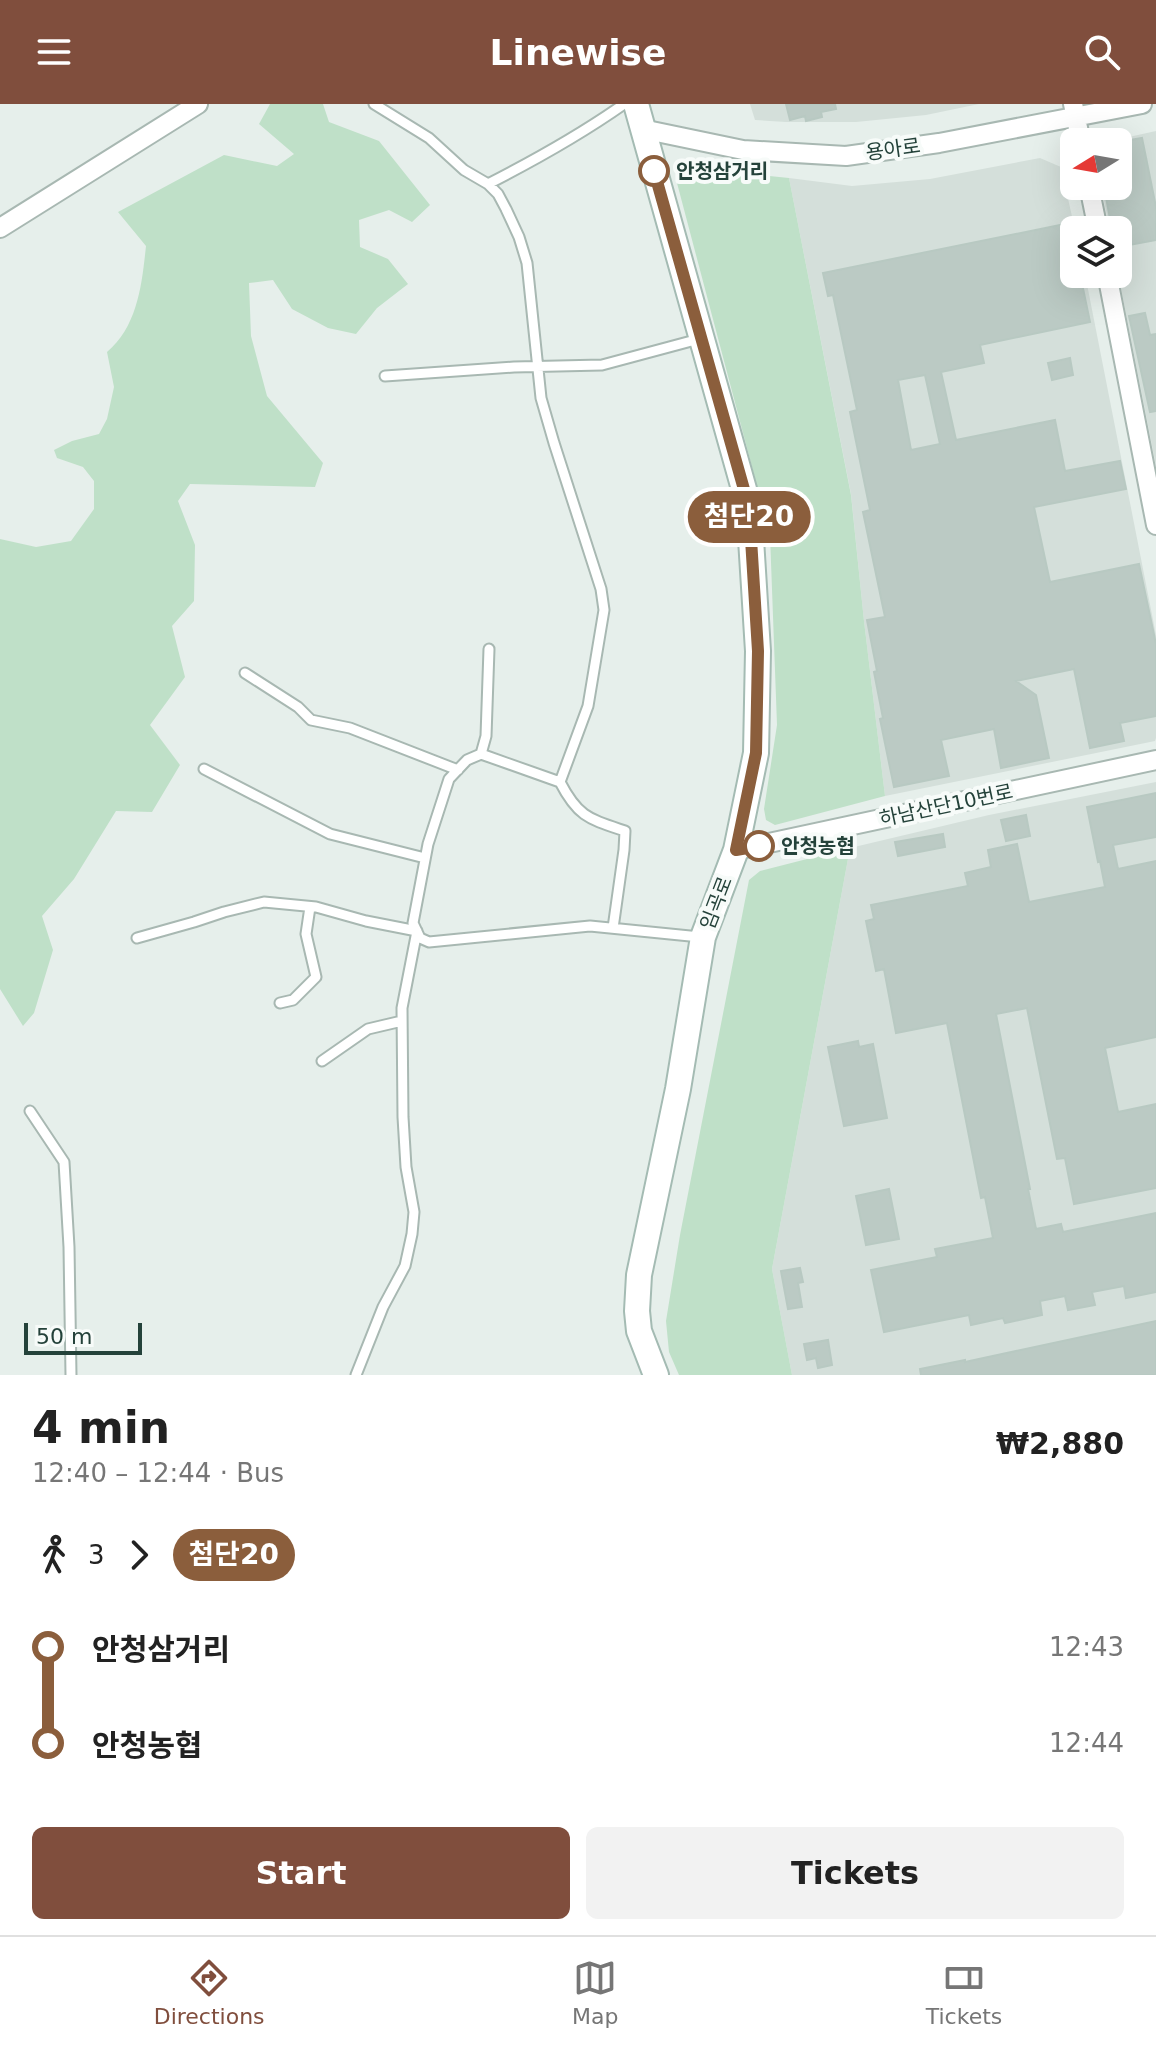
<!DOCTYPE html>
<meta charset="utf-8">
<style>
body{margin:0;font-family:"DejaVu Sans","Noto Sans KR",sans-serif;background:#f2f2f2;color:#222;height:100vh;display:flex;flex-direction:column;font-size:30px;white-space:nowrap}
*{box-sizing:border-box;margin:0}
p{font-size:26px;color:#767676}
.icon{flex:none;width:44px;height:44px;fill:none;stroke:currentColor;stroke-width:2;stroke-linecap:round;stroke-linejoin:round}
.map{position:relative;height:1271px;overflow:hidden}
.side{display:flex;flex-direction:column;background:#fff;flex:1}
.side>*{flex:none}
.badge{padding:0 16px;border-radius:26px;font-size:28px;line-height:52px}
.needle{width:52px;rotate:259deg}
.fabs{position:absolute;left:1060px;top:24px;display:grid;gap:16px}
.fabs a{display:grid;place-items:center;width:72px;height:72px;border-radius:12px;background:#fff;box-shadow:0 8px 32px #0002;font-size:40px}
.scale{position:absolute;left:24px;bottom:20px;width:118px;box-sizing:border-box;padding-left:8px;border:4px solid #24423a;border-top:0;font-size:22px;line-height:28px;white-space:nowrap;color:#24423a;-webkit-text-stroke:6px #f7fbf9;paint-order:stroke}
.map>.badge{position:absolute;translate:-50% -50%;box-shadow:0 0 0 4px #fff}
.legs{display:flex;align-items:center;gap:12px;height:88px;padding:0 32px;font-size:26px}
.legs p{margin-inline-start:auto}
.overview{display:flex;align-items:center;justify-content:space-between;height:136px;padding:0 32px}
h1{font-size:44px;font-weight:600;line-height:60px}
.button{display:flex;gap:16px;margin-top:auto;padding:16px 32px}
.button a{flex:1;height:92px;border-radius:12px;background:#804e3d;color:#fff;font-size:32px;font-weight:600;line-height:92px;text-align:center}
.button a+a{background:#f2f2f2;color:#222}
ul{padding:0 32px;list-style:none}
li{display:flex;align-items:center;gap:28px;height:96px;font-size:30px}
li i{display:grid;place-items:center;width:12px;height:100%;margin:0 10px;background:currentColor}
li i::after{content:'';width:20px;height:20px;margin:-10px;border:6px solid;border-radius:50%;background:#fff}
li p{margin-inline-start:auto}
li:first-child i{background:linear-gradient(#0000 50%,currentColor 0)}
li:last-child i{background:linear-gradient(currentColor 50%,#0000 0)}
header{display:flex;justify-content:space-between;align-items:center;height:104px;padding:0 32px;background:#804e3d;color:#fff;font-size:36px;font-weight:600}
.menu{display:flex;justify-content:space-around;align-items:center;height:112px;border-top:2px solid #e0e0e0;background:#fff;font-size:22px;color:#767676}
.menu a{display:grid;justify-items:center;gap:4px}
.menu .current{color:#804e3d}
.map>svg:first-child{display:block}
.built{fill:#d4dfda}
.green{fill:#bfe0c8}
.building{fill:#bbcac4;stroke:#b8c9c2;stroke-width:2;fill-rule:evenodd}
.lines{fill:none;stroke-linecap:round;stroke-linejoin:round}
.lane-casing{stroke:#a8b8b2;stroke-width:13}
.street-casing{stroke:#a8b8b2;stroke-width:22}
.secondary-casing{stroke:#a4bbb3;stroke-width:28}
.lane{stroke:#fff;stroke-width:9}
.street{stroke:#fff;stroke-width:18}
.secondary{stroke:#fff;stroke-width:24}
.line-1-casing{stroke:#fff;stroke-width:18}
.line-1{stroke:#8b5e3c;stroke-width:12}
.stop-1-dot{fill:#fff;stroke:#8b5e3c;stroke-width:4}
.labels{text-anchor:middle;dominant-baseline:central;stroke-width:8;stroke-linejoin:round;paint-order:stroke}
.street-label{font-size:20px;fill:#24423a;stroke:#f7fbf9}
.stop-label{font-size:20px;font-weight:bold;fill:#24423a;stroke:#f7fbf9;text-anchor:start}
</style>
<header><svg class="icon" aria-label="menu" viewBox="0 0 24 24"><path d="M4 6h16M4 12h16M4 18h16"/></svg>Linewise<svg class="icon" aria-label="search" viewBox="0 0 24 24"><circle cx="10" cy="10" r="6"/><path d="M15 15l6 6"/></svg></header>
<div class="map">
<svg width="1156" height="1271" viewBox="0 0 1156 1271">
<rect width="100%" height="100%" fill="#e6efeb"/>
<!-- built -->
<path class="built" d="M 750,0 L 979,0 L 926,11 L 856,18 L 786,18 L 755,16 Z
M 1156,27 L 1156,362 L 1118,169 L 1118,126 L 1110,126 L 1101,82 L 1118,82 L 1118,38 L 1106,38 Z
M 1040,54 L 1061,63 L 1075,126 L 1074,170 L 1085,170 L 1156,531 L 1156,634 L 1155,637 L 885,692 L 864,517 L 851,390 L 789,74 L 852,82 L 930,75 Z
M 1156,678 L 1156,1271 L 792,1271 L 772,1165 L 850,744 L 989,711 Z"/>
<!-- green -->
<path class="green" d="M 270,0 L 323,0 L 329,18 L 379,37 L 430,101 L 412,118 L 389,106 L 359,116 L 360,143 L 388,155 L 408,180 L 377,204 L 356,230 L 328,224 L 292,205 L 273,176 L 249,179 L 251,232 L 267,292 L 323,359 L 315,383 L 190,380 L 178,397 L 195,441 L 194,497 L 172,522 L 185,573 L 150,621 L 180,661 L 152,708 L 116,707 L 74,775 L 42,812 L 53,846 L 34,909 L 23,922 L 0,885 L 0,435 L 36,443 L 71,437 L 94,405 L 94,377 L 83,363 L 57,354 L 54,346 L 72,337 L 99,330 L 107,315 L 114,283 L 107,248 C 138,222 142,179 146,142 L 118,108 L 224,51 L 277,62 L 294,50 L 259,20 Z
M 690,64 L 789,74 L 851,391 L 864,517 L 885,692 L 775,721 L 766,716 L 764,705 L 777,621 L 770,431 L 677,79 Z
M 850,744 L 772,1165 L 792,1271 L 679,1271 L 669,1248 L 666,1217 L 680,1131 L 749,776 L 760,767 Z"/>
<!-- building -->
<path class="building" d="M 786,0 L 835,0 L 836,5 L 821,8 L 822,13 L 806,17 L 805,12 L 790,16 Z
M 1142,34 L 1156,103 L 1156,136 L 1118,143 L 1118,126 L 1112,126 L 1104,82 L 1118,82 L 1118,38 Z
M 1070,119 L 1074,141 L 1074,170 L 1080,170 L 1090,218 L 980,241 L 984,259 L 941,268 L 956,336 L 1055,316 L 1065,367 L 1120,357 L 1126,385 L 1034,403 L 1050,478 L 1139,460 L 1156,540 L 1156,612 L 1120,619 L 1124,637 L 1090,644 L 1074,565 L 1016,577 L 1036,591 L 1049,654 L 1001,664 L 994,625 L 941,636 L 949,672 L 894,683 L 880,615 L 883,614 L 874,568 L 877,567 L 867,516 L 885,513 L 863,408 L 870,406 L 850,308 L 857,306 L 833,191 L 828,192 L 823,169 ZM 925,271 L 940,340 L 911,346 L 898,276 Z
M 1145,209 L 1150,231 L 1156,230 L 1156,307 L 1150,308 L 1129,212 Z
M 1070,254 L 1073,271 L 1052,276 L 1048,259 Z
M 1156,689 L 1156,733 L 1113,741 L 1118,765 L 1156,757 L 1156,933 L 1105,944 L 1118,1008 L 1156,1000 L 1156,1084 L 1074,1100 L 1065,1054 L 1057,1055 L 1027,904 L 996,910 L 1030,1085 L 1028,1085 L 1036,1125 L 1061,1120 L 1063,1128 L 1156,1109 L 1156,1188 L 1126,1194 L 1124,1182 L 1092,1188 L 1095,1201 L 1068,1206 L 1065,1192 L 1040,1197 L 1042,1211 L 1005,1219 L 1003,1214 L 971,1221 L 969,1211 L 884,1228 L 871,1166 L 937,1153 L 935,1145 L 993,1134 L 985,1093 L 981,1094 L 947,919 L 896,929 L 884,865 L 876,867 L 866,817 L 874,815 L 871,801 L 968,782 L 965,769 L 991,763 L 988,746 L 1017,740 L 1029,798 L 1105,783 L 1100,757 L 1098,758 L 1087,703 Z
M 1026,711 L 1030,732 L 1006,737 L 1001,716 Z
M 943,730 L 945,743 L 898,752 L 895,738 Z
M 858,937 L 859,943 L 873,940 L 887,1014 L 844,1022 L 828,943 Z
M 889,1085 L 899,1135 L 866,1141 L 856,1092 Z
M 800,1164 L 803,1178 L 798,1179 L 802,1203 L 788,1205 L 781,1167 Z
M 1156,1217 L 1156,1271 L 921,1271 L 920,1265 L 965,1256 L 965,1258 Z
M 828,1236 L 832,1261 L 818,1264 L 816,1254 L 807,1256 L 804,1240 Z"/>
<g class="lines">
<defs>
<path id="lane" d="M 374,0 L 429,34 L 464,66 L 488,80 L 498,90 L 506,105 L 519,133 L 527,159 L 541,294 L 554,339 L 601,485 L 604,506 L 588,602 L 560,678 C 578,713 589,715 625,727 L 624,746 L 613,824
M 488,80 C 535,56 580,31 624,0
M 385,272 L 514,263 L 602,261 L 699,235
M 489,545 L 486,632 L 481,650 L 467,656 L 449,675 L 428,740 L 413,819 L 420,834 L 429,838 L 590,822 L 700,833
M 245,569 L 298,603 L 311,616 L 350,624 L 458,666
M 481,650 L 560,678
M 204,665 L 330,730 L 425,754
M 137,834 L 194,818 L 224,808 L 264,798 L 316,803 L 366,817 L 417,827 L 402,904 L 403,1013 L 406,1063 L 414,1108 L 412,1130 L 405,1162 L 383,1203 L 356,1271
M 280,899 L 293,896 L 316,873 L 306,830 L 310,803
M 322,957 L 368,925 L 402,917
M 30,1007 L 64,1058 L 69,1143 L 71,1271"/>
<path id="street" d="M 1073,0 L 1081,38
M 642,25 L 743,46 L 846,52 L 939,39 L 1142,0
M 1089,82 L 1098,126
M 0,124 L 198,0
M 1107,170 L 1156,421
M 736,746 L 1156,656"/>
<path id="secondary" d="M 636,0 L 749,403 L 758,547 L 756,649 L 736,746 L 703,833 L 678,985 L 639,1171 L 637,1207 L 639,1227 L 656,1271"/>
</defs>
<!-- lane casing -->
<use href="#lane" class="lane-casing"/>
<!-- street casing -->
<use href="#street" class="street-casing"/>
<!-- secondary casing -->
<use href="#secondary" class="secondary-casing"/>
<!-- lane -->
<use href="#lane" class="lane"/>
<!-- street -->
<use href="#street" class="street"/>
<!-- secondary -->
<use href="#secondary" class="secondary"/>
</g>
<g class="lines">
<defs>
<path id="line-1" d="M 654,67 L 749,403 L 758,547 L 756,649 L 736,746 L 759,742"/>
</defs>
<!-- line-1 casing -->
<use href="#line-1" class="line-1-casing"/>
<!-- line-1 -->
<use href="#line-1" class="line-1"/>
</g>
<!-- markers -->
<g class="stop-1-dot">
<circle cx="654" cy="67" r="14"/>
<circle cx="759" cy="742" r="14"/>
</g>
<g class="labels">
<!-- street labels -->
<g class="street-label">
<text transform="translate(893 45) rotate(-8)">용아로</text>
<text transform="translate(946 701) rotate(-12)">하남산단10번로</text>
<text transform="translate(716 799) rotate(-69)">임곡로</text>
</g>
<!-- stop labels -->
<g class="stop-label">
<text x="676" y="67">안청삼거리</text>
<text x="781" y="742">안청농협</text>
</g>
</g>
</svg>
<div class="fabs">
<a><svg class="needle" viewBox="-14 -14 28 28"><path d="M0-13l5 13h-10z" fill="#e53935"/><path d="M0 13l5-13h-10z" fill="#767676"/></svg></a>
<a><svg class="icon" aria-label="layers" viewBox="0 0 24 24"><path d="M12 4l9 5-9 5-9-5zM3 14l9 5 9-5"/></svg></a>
</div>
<div class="scale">50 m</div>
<b class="badge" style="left:749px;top:413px;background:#8b5e3c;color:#fff">첨단20</b>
</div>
<section class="side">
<div class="overview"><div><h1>4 min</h1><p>12:40 – 12:44 · Bus</p></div><b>₩2,880</b></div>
<div class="legs"><svg class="icon" aria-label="walk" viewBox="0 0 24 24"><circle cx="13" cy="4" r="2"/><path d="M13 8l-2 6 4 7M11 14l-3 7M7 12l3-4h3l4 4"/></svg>3<svg class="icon" aria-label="forward" viewBox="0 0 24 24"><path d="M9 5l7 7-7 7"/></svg><b class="badge" style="background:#8b5e3c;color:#fff">첨단20</b></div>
<ul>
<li><i style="color:#8b5e3c"></i><b>안청삼거리</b><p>12:43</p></li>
<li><i style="color:#8b5e3c"></i><b>안청농협</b><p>12:44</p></li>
</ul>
<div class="button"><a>Start</a><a>Tickets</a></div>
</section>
<nav class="menu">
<a class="current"><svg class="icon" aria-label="directions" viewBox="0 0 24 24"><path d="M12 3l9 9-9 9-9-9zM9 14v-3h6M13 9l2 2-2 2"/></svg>Directions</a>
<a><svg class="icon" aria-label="map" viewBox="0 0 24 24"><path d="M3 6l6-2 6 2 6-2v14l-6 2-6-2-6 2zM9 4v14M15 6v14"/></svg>Map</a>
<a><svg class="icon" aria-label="tickets" viewBox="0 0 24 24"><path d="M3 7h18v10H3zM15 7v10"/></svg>Tickets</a>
</nav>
